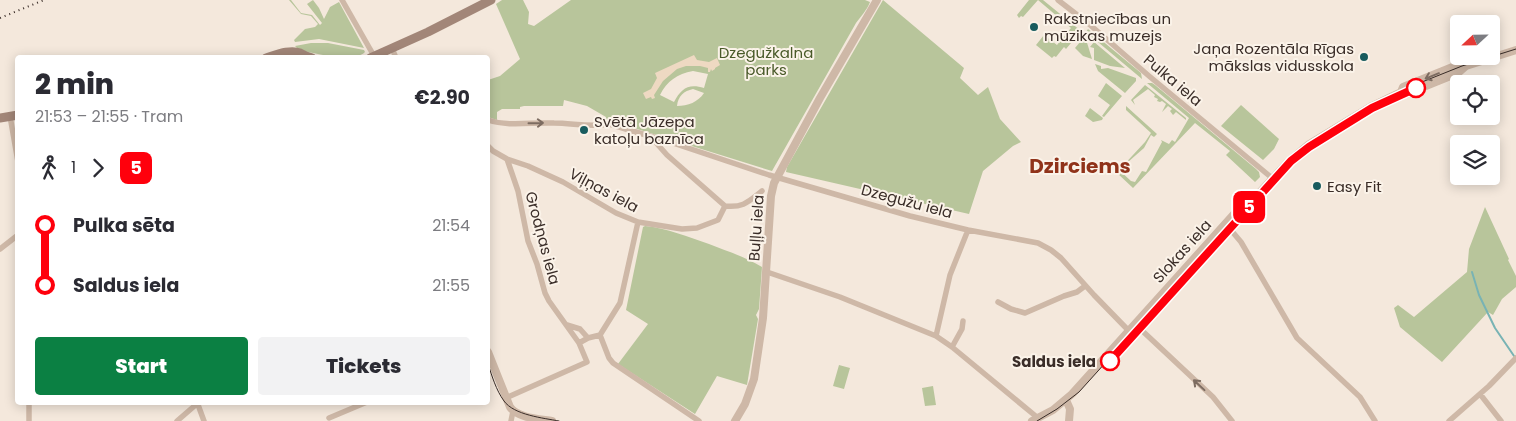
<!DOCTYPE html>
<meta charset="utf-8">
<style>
body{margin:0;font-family:Poppins,sans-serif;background:#f2f2f3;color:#2b2b33;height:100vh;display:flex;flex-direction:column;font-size:19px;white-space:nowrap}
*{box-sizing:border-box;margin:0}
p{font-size:16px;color:#7c7c81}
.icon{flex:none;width:28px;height:28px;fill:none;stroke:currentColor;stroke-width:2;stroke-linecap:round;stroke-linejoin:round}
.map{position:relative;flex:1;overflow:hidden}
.panel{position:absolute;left:15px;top:55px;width:475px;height:350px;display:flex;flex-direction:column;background:#fff;border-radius:5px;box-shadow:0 2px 12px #0003}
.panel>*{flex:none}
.badge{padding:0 10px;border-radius:8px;font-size:18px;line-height:32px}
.needle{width:32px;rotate:248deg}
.buttons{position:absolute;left:1450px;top:15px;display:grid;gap:10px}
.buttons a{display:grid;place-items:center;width:50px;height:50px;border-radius:5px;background:#fff;box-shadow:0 2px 12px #0003;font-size:25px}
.map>.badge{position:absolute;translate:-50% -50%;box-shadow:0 0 0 2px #fff}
.legs{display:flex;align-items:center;gap:8px;height:55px;padding:0 20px;font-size:16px}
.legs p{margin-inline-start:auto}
.head{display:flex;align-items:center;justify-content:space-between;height:85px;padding:0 20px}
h1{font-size:28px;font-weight:800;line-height:38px}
.action{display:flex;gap:10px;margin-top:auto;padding:10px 20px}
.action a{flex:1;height:58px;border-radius:5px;background:#0b8043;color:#fff;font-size:20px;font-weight:800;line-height:58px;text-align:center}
.action a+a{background:#f2f2f3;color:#2b2b33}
ul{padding:0 20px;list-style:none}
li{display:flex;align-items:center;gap:18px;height:60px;font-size:19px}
li i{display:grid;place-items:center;width:8px;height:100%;margin:0 6px;background:currentColor}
li i::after{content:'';width:12px;height:12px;margin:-6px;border:4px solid;border-radius:50%;background:#fff}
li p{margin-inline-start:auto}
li:first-child i{background:linear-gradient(#0000 50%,currentColor 0)}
li:last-child i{background:linear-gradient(currentColor 50%,#0000 0)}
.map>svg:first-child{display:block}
.green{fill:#b8c59b;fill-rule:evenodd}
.plaza{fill:#eed9c2}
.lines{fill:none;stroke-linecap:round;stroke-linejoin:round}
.stream{stroke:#78b3b4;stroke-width:2}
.minor{stroke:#ceb8a7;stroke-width:5.5}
.tertiary{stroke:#ceb8a7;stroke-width:8}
.secondary{stroke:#a28678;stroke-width:9}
.tram{stroke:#3a2d28;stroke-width:1}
.rail{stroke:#3a2d28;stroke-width:2;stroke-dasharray:1 4;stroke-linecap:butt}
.oneway{stroke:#7d6c61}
.line-1-casing{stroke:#fff;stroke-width:11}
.line-1{stroke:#ff000c;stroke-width:8}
.poi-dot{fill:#195c5f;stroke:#fbf3e9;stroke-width:2}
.stop-1-dot{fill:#fff;stroke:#ff000c;stroke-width:2.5}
.labels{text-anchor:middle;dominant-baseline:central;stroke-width:4;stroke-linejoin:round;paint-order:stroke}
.poi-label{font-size:15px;fill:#3a2d28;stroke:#fbf3e9;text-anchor:start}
.park-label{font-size:15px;fill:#495a29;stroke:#fbf3e9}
.street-label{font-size:15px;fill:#3a2d28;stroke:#fbf3e9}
.stop-label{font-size:15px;font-weight:bold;fill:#3a2d28;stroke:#fbf3e9;text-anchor:end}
.district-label{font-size:20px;font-weight:bold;fill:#90331a;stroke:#fbf3e9}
</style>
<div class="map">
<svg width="1516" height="421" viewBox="0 0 1516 421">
<rect width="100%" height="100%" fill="#f4e8dc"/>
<!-- green -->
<path class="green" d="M 289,0 L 291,0 L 301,13 L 312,15 L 320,25 L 322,23 L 307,4 L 313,0 L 319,8 L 324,19 L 330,7 L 339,2 L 364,48 L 319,39 L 295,42 L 294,40 L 305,29 L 315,27 L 318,24 L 311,16 L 301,14 Z
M 502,0 L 523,0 L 529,12 L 528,24 L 534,26 L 571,0 L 865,0 L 870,2 C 867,10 861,16 856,23 L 772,171 L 605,119 L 606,117 L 587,106 L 564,100 L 563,106 L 524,106 L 520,107 L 520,109 L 502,109 L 497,112 L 497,120 L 488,117 L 488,80 L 500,76 L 520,59 L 496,4 ZM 693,71 L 708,74 L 704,88 C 688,83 681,89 674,102 L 660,95 C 667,81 677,74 693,71 ZM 693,89 L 704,93 C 698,102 688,106 677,106 C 678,96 684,91 693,89 Z
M 883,0 L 964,68 L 960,78 L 978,95 L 988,87 L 1000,119 L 1021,142 L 1013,146 L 983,171 L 969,214 L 786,172 L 787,167 Z
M 1029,0 L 1043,0 L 1081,31 L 1066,49 L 1064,47 L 1056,57 L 1054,56 L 1052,58 L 1036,45 L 1044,35 L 1057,45 L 1071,28 L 1038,0 L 1023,17 L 1021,16 L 1019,18 L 1017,15 Z
M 1088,29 L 1141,73 L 1142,79 L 1086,32 Z
M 1085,36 L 1092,59 L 1083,56 L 1075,48 Z
M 1094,42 L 1125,68 L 1110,66 L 1094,60 L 1094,48 L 1090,47 Z
M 311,43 L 328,43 L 364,50 L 365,52 C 353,64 315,53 299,50 L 295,46 Z
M 1095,64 L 1101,66 L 1101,69 L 1108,68 L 1136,78 L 1136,81 L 1125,93 L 1098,71 Z
M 1106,83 L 1122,96 L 1104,117 L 1102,116 L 1110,105 L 1098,96 Z
M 1147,83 L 1152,83 L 1155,85 L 1256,169 L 1259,172 L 1260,177 L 1255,182 L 1226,155 L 1230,151 L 1195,123 L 1133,188 L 1116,172 L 1119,170 L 1131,181 L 1135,182 L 1142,171 L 1146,172 L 1162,142 L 1161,140 L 1169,144 L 1172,140 L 1175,142 L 1189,118 Z
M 1145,85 L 1186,118 L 1186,120 L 1176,112 L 1173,115 L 1170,111 L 1172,109 L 1168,106 L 1162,112 L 1166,104 L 1162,101 L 1160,102 L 1157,101 L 1158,99 L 1154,97 L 1155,95 L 1148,89 L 1133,100 L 1135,105 L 1131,100 Z
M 1241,105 L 1279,139 L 1274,149 L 1263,160 L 1221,126 Z
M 1126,106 L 1157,134 L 1154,137 L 1151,135 L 1144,148 L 1120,169 L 1145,142 L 1151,133 L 1126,110 Z
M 1090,108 L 1103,118 L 1102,120 L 1093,122 L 1085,116 Z
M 1485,207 L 1509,259 L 1508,260 L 1516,276 L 1516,287 L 1502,299 L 1493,315 L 1488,312 L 1442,362 L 1400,327 L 1394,308 L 1398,305 L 1414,317 L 1467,272 L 1469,249 Z
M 645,226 C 667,228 688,237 709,244 C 727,251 745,257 762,267 L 759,309 L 756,315 L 758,319 L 747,385 L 717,376 L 695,414 L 618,364 L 648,324 L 626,310 L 643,227 Z
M 839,365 L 850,368 L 844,389 L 833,386 Z
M 933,386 L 936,405 L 925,406 L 922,388 Z"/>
<!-- plaza -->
<path class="plaza" d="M 694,55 L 697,60 L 709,62 L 717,58 L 720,65 L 715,68 L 715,69 L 712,71 L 711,69 L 710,72 L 708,72 L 708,68 L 700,66 L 686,66 L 677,69 L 663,81 L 654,95 L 655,98 L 652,99 L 651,97 L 646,99 L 643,93 L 651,89 L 657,78 L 655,73 Z"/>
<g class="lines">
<!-- stream -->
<path class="stream" d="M 1472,272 L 1479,295 L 1495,328 L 1514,356"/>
<!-- minor -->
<path class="minor" d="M 342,0 L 374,56
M 1058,0 L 1089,24 L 1149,76 L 1272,178
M 392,48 L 396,58
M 10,116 L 18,162
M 488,120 C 509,127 532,122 554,123 C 572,123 592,128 609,124 L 673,143 L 769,175 L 910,216 L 968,230 L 1038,243 L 1051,250 L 1061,258 L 1094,295 L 1129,331
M 651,137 L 667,155 L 725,206
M 488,146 L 493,151 L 507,159 L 528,166 L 563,182 L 616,213 L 638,222 L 682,229 L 697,228 L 718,220 L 725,206
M 725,206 C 743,208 748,202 762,191
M 1225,223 L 1241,242 L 1297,338 L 1360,397 L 1375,421
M 0,249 L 18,235
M 767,272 L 840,297 L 936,336 L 952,347 L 1038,418
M 998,302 L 1011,309 L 1025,313 L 1064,296 L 1077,292 L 1085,286
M 1135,324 L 1213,397 L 1232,421
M 567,325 L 580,329 L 588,338
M 600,335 L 609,358 L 613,363 L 699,421
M 600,335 L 620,303 L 638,222
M 936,336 L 950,275 L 968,230
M 579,343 L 588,338 L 600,335
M 952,347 L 962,329 L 963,321
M 1480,394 L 1501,421
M 506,398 L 587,362 L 579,343 L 549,301 L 545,293 L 537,264 L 528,241 L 518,191 L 507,159
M 29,402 L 29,421
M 197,402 L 204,421
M 329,418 L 367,402
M 177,421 L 199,402
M 511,421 L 513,411
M 1449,421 L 1489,386 L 1516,358"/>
<!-- tertiary -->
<path class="tertiary" d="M 1401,92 L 1406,94 L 1458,73 L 1466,66
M 488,352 L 510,407 C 517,418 540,419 552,421
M 1066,400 L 1070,409 L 1069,421
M 735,421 L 745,404 L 754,379 L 763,318 L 771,196 L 774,183 L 820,98 L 877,0
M 1032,421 L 1053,410 L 1072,394 L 1244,203 L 1251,202 L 1287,163 L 1308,145 L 1372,106 L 1401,92 L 1403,87 L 1455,66 L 1466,66 L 1516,50"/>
<!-- secondary -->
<path class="secondary" d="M 266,58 C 276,55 290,49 300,53 C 304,55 307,57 312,58
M 370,58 L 428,32 L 491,0
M 0,118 L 18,115"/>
<!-- tram -->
<path class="tram" d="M 488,364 C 492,376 496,390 504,401 C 514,415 543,418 559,421
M 1037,421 L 1057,409 L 1079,392 L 1228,227 L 1271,177 L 1300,148 L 1370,105 L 1397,92 L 1462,66 L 1516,49"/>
<!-- rail -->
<path class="rail" d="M 0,18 L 44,0"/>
</g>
<!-- one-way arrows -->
<defs><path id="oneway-shaft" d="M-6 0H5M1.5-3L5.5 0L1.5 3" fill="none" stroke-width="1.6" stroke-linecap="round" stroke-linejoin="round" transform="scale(1.25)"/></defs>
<g class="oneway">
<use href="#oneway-shaft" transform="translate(1432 76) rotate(158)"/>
<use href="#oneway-shaft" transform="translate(536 123) rotate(-1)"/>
<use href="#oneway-shaft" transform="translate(1199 385) rotate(-137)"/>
</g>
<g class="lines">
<defs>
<path id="line-1" d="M 1110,361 L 1291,161 L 1309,147 L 1372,108 L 1416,88"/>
</defs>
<!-- line-1 casing -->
<use href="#line-1" class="line-1-casing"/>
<!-- line-1 -->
<use href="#line-1" class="line-1"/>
</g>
<!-- markers -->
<g class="poi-dot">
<circle cx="1034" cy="27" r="5"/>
<circle cx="1364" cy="57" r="5"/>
<circle cx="584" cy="130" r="5"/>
<circle cx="1317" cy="186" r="5"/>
</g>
<g class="stop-1-dot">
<circle cx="1416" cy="88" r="9"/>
<circle cx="1110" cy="361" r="9"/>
</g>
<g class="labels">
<!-- poi labels -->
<g class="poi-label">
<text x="1044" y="18">Rakstniecības un<tspan x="1044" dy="17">mūzikas muzejs</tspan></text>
<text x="1354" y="48" text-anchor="end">Jaņa Rozentāla Rīgas<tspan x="1354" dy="17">mākslas vidusskola</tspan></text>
<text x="594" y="121">Svētā Jāzepa<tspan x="594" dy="17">katoļu baznīca</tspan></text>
<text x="1327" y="186">Easy Fit</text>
</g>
<!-- park labels -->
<g class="park-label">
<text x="766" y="52">Dzegužkalna<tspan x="766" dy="17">parks</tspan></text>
</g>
<!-- street labels -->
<g class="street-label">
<text transform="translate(1173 80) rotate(40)">Pulka iela</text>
<text transform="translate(604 190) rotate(28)">Viļņas iela</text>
<text transform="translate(907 201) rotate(15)">Dzegužu iela</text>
<text transform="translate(756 228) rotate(-86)">Buļļu iela</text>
<text transform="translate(543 238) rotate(75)">Grodņas iela</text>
<text transform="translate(1182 251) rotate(-48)">Slokas iela</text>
</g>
<!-- stop labels -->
<g class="stop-label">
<text x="1096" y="361">Saldus iela</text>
</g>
<!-- district labels -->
<g class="district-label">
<text x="1080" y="166">Dzirciems</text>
</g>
</g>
</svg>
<div class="buttons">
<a><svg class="needle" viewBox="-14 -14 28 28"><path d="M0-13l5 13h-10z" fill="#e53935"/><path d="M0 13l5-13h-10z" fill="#7c7c81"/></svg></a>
<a><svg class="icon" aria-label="locate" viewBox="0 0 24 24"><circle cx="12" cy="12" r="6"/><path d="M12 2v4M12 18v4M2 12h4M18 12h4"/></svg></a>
<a><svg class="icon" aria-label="layers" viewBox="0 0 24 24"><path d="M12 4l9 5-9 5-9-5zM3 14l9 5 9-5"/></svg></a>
</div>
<b class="badge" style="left:1249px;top:207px;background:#ff000c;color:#fff">5</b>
<section class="panel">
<div class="head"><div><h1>2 min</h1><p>21:53 – 21:55 · Tram</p></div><b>€2.90</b></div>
<div class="legs"><svg class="icon" aria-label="walk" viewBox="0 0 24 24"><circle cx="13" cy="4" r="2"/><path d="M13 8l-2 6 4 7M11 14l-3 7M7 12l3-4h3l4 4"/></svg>1<svg class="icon" aria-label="forward" viewBox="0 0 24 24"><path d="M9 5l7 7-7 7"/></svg><b class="badge" style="background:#ff000c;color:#fff">5</b></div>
<ul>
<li><i style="color:#ff000c"></i><b>Pulka sēta</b><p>21:54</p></li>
<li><i style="color:#ff000c"></i><b>Saldus iela</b><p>21:55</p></li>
</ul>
<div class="action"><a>Start</a><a>Tickets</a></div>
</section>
</div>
